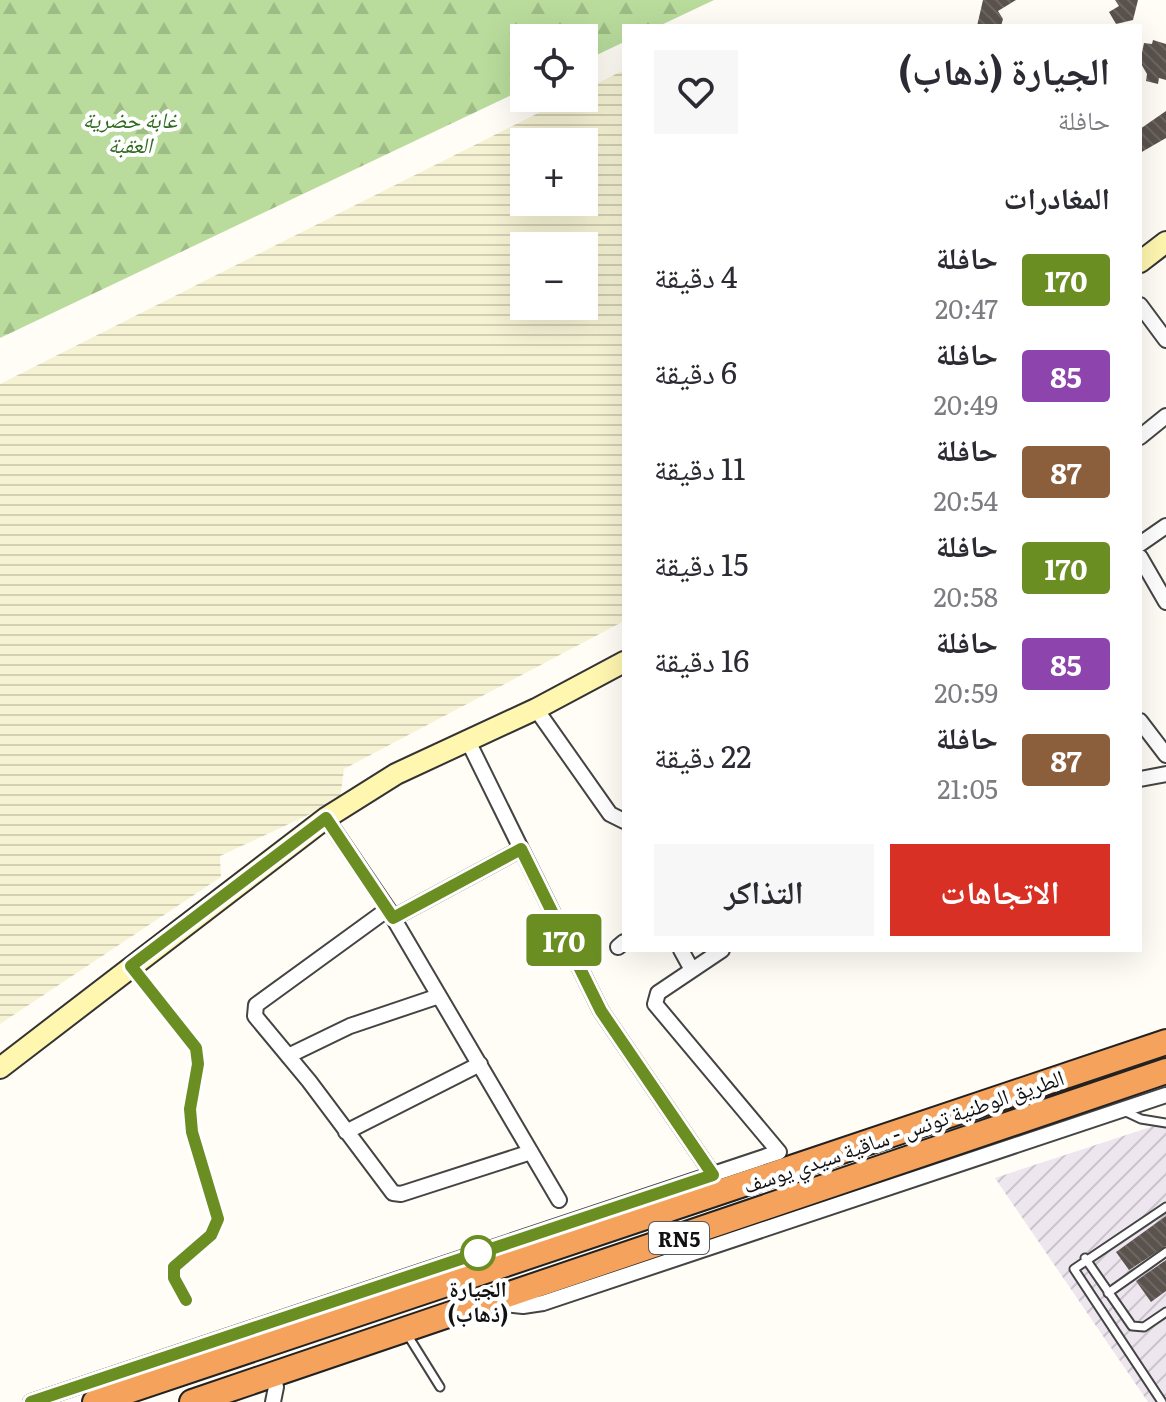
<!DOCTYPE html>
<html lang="ar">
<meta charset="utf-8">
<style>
body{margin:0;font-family:Literata,"Noto Naskh Arabic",serif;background:#f7f7f7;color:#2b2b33;direction:rtl;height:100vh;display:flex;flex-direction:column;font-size:30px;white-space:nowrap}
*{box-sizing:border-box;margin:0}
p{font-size:26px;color:#7c7c81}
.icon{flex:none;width:44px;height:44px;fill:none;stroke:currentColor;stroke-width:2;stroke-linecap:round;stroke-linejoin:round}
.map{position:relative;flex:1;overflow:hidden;direction:ltr}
.sheet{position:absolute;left:622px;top:24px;width:520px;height:928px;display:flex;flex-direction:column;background:#fff;border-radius:0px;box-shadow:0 8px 32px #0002;direction:rtl}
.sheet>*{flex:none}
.badge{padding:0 16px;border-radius:6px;font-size:28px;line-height:52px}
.buttons{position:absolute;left:510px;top:24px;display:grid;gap:16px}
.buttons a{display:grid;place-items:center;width:88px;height:88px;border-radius:0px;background:#fff;box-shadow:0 8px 32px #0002;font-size:40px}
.map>.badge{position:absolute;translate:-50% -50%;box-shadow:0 0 0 4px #fff}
h2{padding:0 32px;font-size:30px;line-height:72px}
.round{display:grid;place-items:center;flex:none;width:84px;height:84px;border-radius:0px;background:#f7f7f7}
.overview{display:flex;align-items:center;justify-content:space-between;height:136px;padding:0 32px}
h1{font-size:38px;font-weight:700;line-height:60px}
.cta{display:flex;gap:16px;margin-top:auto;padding:16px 32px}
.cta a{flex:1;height:92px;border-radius:0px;background:#d93025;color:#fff;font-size:32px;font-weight:700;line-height:92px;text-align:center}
.cta a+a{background:#f7f7f7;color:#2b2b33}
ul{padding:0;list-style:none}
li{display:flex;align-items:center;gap:24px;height:96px;padding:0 32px}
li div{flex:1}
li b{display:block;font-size:30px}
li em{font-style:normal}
li .badge{min-width:88px;font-weight:700;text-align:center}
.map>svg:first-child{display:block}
.industrial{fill:url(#industrial-furrows)}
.farmland{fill:url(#farmland-rules);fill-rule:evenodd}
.forest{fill:url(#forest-firs)}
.building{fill:url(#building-back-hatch)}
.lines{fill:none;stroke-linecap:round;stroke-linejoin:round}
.lane-casing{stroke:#444;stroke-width:11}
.street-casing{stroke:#444;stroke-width:18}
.secondary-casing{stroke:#333;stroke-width:24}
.highway-casing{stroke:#222;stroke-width:28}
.lane{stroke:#fff;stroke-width:7}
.street{stroke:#fff;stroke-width:14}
.secondary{stroke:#fff6b0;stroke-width:20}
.highway{stroke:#f5a25d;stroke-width:24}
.line-casing{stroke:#fff;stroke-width:18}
.line{stroke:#6b8e23;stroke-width:12}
.stop-dot{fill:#fff;stroke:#6b8e23;stroke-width:4}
.labels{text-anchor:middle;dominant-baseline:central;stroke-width:8;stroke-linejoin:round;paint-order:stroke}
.shield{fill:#fff;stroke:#585858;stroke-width:2}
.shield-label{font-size:20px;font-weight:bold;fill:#111}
.park-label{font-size:22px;font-style:italic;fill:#2f6b1f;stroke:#fff}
.street-label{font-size:22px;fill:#111;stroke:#fff}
.stop-label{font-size:22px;font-weight:bold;fill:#111;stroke:#fff}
</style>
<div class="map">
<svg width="1166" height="1402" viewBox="0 0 1166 1402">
<defs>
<pattern id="industrial-furrows" width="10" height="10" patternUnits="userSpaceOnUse" patternTransform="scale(2)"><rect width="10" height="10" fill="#eee6ef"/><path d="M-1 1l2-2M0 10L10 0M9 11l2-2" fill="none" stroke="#cbc4cc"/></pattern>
<pattern id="farmland-rules" width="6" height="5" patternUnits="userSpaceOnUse" patternTransform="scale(2)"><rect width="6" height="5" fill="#f6f3d4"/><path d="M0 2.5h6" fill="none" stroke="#d2cfb5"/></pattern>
<pattern id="forest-firs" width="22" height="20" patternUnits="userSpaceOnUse" patternTransform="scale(2)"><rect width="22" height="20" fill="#b9dc9c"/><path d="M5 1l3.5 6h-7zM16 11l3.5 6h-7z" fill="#9ebc85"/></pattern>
<pattern id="building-back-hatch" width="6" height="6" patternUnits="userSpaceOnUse" patternTransform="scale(2)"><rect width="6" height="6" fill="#5a524d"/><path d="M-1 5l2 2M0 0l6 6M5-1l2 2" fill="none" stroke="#6d6662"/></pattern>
</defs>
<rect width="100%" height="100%" fill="#fffdf5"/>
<!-- industrial -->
<path class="industrial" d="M 1166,1122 L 1166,1402 L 1148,1402 L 995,1178 Z"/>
<!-- farmland -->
<path class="farmland" d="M 624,70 L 624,621 L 344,769 L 340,800 L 220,856 L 221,877 L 0,1024 L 0,384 L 568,98 L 584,98 L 584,90 ZM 524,142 L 584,142 L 584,202 L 524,202 ZM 524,246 L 584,246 L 584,306 L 524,306 Z"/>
<!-- forest -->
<path class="forest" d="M 0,0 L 714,0 L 659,26 L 624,26 L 624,42 L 584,61 L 584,38 L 524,38 L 524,89 L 0,338 Z"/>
<!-- building -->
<path class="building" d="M 983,0 L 1016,0 L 998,11 L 1003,19 L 1001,26 L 977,26 Z
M 1115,0 L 1138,0 L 1133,20 L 1116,24 L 1109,12 L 1119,6 Z
M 1153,40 L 1166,44 L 1166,80 L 1159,78 L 1158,84 L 1146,81 L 1147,74 L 1140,62 L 1144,43 L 1152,44 Z
M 1166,111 L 1166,138 L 1140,153 L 1140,129 Z
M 1166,1216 L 1166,1246 L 1129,1270 L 1116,1252 Z
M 1166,1260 L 1166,1291 L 1151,1302 L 1136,1281 Z"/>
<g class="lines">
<defs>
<path id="lane" d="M 132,967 L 196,1048 L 198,1064 L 190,1109 L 192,1132 L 218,1219 L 211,1235 L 174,1267 L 174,1278 L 186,1300
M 1124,1111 L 1141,1119 L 1166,1123
M 1085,1258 L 1132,1326 L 1144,1327 L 1166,1312
M 1108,1293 L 1166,1252
M 407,1334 L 440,1387
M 1162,1402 L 1074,1269 L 1166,1207"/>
<path id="street" d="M 1140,305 L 1166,340
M 1140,437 L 1166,416
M 1140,544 L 1166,526
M 1140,557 L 1166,602
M 536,709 L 610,814 L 624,821
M 1140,721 L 1166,755
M 467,739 L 601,1011 L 713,1175
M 1140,779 L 1166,774
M 326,818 L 388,909 L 559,1200
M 388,909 L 256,1005 L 255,1016 L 309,1081 L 393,1193 L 401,1194 L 531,1152
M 393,918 L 521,849
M 618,947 L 624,942
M 681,950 L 692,970
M 288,1056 L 350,1026 L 439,996
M 346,1132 L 480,1064
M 496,1303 L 523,1306 L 543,1303 L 1166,1095
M 31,1402 L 779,1152 L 655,1004 L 658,993 L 722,950
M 273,1402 L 276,1387 L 273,1374"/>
<path id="secondary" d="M 1140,262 L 1166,242
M 0,1068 L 326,818 L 396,774 L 536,709 L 624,662"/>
<path id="highway" d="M 95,1402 L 1166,1042
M 192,1402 L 1166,1071"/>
</defs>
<!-- lane casing -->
<use href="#lane" class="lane-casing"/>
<!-- street casing -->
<use href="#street" class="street-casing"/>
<!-- secondary casing -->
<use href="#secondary" class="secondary-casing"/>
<!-- highway casing -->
<use href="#highway" class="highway-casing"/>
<!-- lane -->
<use href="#lane" class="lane"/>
<!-- street -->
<use href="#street" class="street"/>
<!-- secondary -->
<use href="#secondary" class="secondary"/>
<!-- highway -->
<use href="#highway" class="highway"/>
</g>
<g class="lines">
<defs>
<path id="line" d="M 31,1402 L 713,1175 L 601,1011 L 521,849 L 393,918 L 326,818 L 131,966 L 196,1048 L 198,1064 L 190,1109 L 192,1132 L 218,1219 L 211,1235 L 174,1267 L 174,1278 L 186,1300"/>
</defs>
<!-- line casing -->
<use href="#line" class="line-casing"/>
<!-- line -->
<use href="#line" class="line"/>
</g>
<!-- markers -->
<circle class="stop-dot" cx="478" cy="1253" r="16"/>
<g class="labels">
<!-- shield labels -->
<rect class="shield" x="649" y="1222" width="60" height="32" rx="6"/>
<g class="shield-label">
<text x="679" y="1238">RN5</text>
</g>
<!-- park labels -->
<g class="park-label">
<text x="130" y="118">غابة حضرية<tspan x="130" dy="25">العقبة</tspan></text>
</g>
<!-- street labels -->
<g class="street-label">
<text transform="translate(903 1130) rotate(-19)">الطريق الوطنية تونس - ساقية سيدي يوسف</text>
</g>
<!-- stop labels -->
<g class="stop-label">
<text x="478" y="1287">الجيارة<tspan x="478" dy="25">(ذهاب)</tspan></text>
</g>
</g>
</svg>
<div class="buttons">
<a><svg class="icon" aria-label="locate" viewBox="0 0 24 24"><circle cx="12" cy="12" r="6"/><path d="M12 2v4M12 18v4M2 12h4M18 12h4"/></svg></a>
<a>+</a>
<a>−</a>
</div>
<b class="badge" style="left:564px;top:940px;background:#6b8e23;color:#fff">170</b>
<section class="sheet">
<div class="overview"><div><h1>الجيارة (ذهاب)</h1><p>حافلة</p></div><a class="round"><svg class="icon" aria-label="heart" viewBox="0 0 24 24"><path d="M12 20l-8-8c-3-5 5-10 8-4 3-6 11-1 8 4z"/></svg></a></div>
<h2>المغادرات</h2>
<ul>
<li><span class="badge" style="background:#6b8e23;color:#fff">170</span><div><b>حافلة</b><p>20:47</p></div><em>4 دقيقة</em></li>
<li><span class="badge" style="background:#8e44ad;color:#fff">85</span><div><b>حافلة</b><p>20:49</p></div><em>6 دقيقة</em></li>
<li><span class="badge" style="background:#8b5e3c;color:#fff">87</span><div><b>حافلة</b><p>20:54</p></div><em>11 دقيقة</em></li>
<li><span class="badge" style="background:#6b8e23;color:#fff">170</span><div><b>حافلة</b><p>20:58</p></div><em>15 دقيقة</em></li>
<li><span class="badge" style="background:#8e44ad;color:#fff">85</span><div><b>حافلة</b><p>20:59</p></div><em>16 دقيقة</em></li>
<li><span class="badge" style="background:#8b5e3c;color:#fff">87</span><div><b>حافلة</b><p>21:05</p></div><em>22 دقيقة</em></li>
</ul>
<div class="cta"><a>الاتجاهات</a><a>التذاكر</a></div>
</section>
</div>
